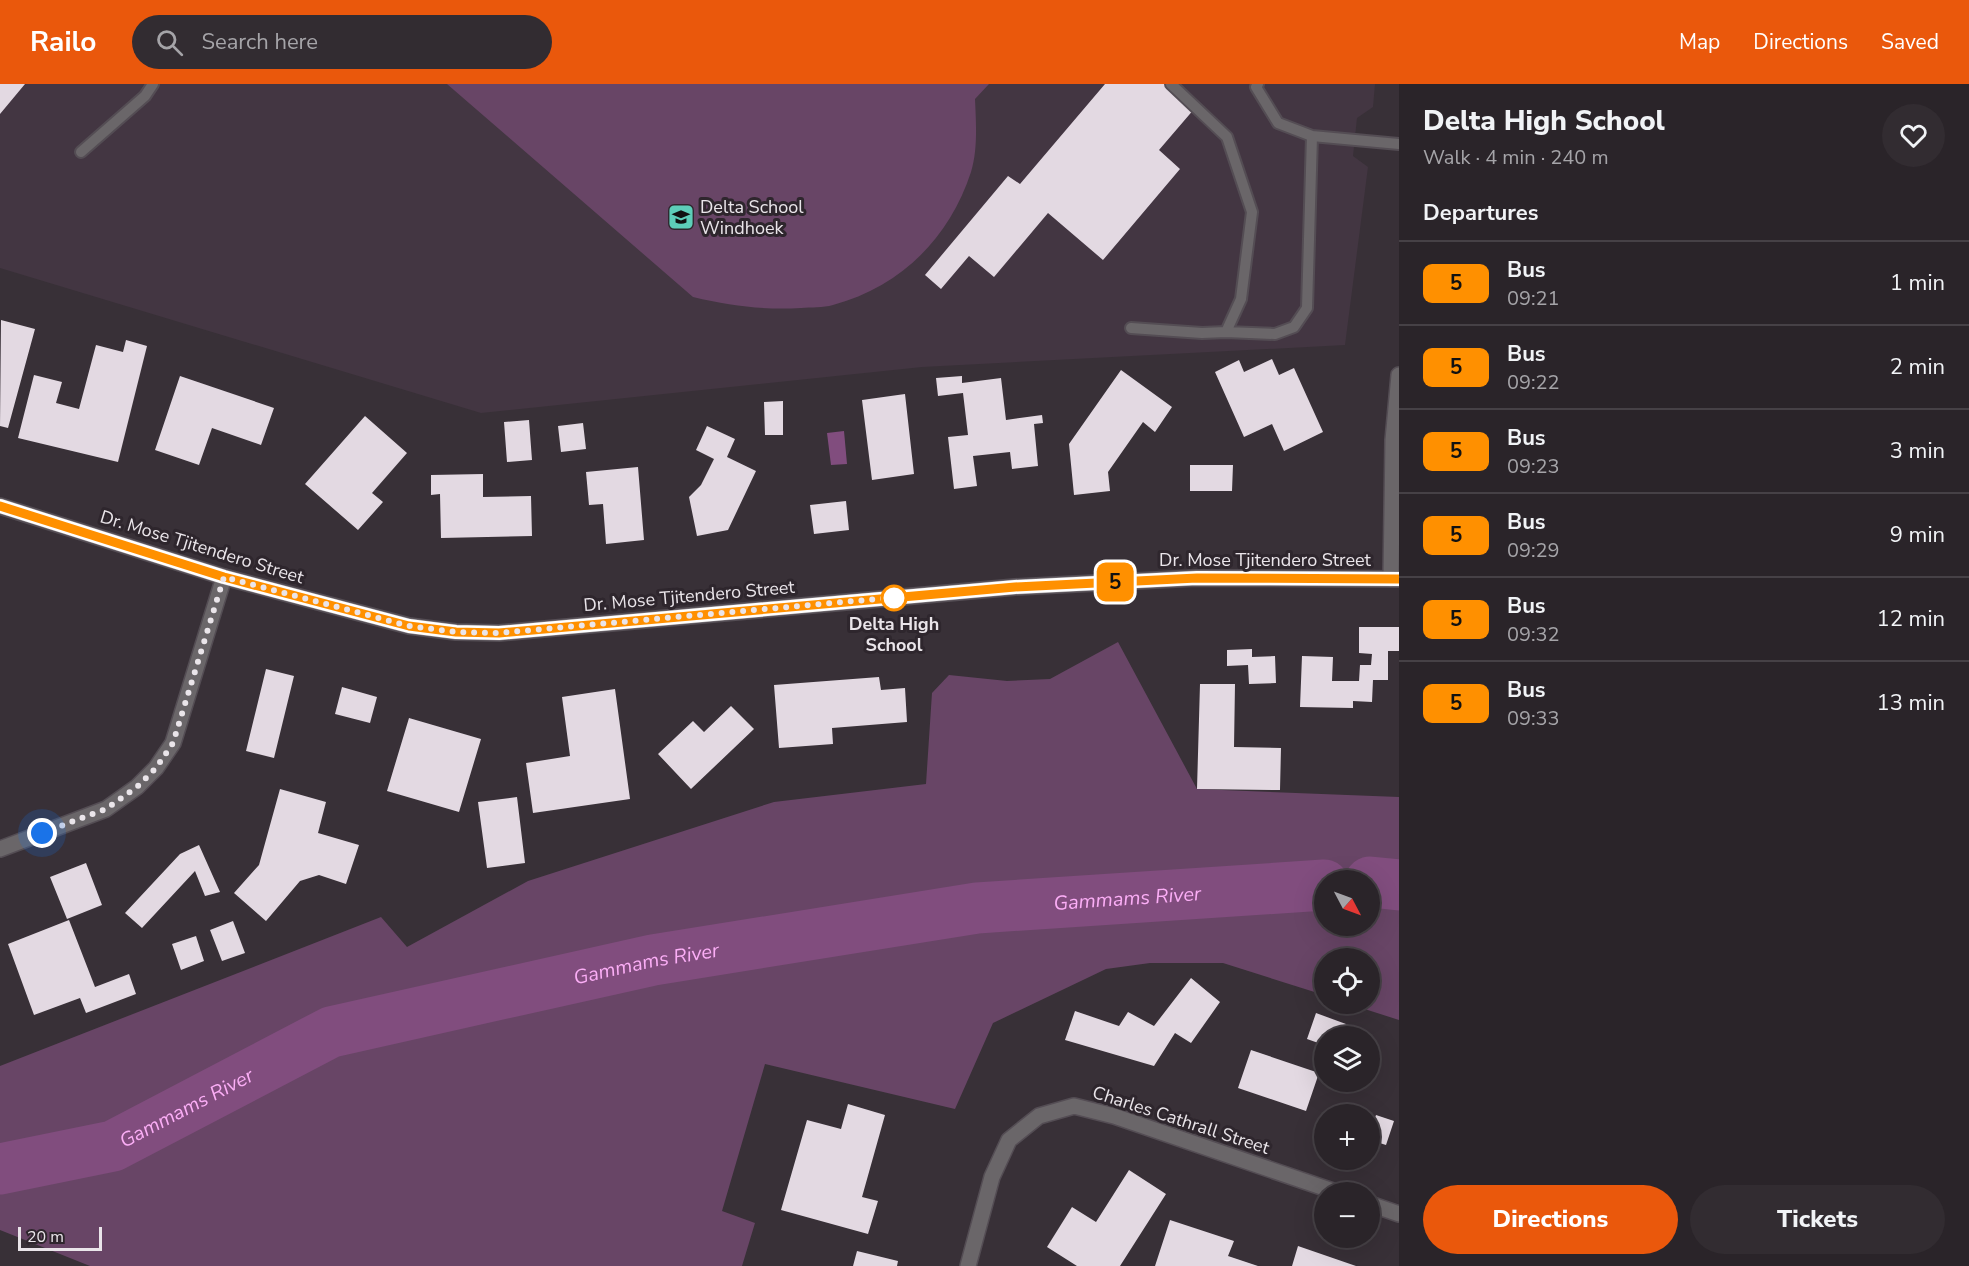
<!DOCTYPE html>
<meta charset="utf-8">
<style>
body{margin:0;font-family:"Nunito Sans",sans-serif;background:#322c31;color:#f1f3f6;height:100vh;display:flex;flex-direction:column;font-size:22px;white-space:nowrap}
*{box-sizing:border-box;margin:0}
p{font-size:20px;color:#a5a4a8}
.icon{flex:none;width:33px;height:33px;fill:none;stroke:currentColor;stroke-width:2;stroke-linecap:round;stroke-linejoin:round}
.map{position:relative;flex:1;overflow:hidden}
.drawer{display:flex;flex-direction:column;background:#2a2429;width:570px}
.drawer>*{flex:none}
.badge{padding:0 12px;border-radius:9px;font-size:21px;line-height:39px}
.needle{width:39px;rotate:131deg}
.buttons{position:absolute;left:1314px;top:786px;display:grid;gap:12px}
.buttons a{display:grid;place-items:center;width:66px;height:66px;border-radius:50%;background:#2a2429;box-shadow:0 6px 24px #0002,0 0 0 2px #464146;font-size:30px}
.scale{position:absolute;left:18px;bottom:15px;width:84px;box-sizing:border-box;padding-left:6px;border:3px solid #eae5ea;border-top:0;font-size:16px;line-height:21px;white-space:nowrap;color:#eae5ea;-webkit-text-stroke:4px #2e262d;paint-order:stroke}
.you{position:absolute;width:30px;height:30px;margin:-15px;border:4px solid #fff;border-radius:50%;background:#1a73e8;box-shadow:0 0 0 9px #1a73e833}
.map>.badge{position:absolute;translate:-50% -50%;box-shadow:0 0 0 3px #fff}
h2{padding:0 24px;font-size:22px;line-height:54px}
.round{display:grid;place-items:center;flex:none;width:63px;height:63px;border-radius:32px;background:#322c31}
.summary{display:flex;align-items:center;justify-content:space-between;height:102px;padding:0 24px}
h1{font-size:28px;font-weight:800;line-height:45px}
.action{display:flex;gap:12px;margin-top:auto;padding:12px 24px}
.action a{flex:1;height:69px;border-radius:36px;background:#ea580c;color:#fff;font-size:24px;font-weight:800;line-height:69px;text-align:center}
.action a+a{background:#322c31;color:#f1f3f6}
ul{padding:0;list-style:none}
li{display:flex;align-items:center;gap:18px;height:84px;padding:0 24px;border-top:2px solid #464146}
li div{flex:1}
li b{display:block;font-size:22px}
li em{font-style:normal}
li .badge{min-width:66px;font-weight:700;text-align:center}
header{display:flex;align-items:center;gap:36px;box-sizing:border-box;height:84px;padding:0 30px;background:#ea580c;color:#fff}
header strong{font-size:28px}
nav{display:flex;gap:33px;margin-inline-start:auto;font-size:21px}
.search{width:420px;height:54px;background:#322c31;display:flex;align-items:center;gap:15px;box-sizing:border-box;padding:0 21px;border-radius:33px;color:#a5a4a8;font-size:22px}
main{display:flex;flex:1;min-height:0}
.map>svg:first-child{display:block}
.built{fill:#433642}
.green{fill:#684566;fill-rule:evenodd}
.water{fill:#814d7e}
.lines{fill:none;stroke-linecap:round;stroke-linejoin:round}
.river{stroke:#814d7e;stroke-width:51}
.building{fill:#e3d9e2}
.lane-casing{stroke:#544d54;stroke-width:14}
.street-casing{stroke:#544d54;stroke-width:18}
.secondary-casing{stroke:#544d54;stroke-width:18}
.lane{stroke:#6a6669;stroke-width:10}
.street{stroke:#6a6669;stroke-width:15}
.secondary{stroke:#888287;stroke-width:15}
.line-casing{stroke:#fff;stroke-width:14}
.line{stroke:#ff9000;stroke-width:9}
.walk{stroke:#eae5ea;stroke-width:6;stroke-dasharray:0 10.8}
.stop-dot{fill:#fff;stroke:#ff9000;stroke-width:3}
.labels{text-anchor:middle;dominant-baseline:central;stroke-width:6;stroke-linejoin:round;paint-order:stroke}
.poi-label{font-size:18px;fill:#eae5ea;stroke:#2e262d;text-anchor:start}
.street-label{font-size:18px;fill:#eae5ea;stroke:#2e262d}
.stop-label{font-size:18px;font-weight:bold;fill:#eae5ea;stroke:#2e262d}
.water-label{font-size:20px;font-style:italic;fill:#fbaef6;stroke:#2e262d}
</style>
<header>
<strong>Railo</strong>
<div class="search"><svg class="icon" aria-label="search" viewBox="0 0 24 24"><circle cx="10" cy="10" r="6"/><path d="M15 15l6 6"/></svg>Search here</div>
<nav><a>Map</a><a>Directions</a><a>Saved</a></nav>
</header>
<main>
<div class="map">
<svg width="1399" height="1182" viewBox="0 0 1399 1182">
<rect width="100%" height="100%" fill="#383037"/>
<!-- built -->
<path class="built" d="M 0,0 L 1375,0 L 1373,23 L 1357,34 L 1353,72 L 1368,83 L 1345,261 L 922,283 L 481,329 L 0,184 Z"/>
<!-- green -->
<path class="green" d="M 447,0 L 989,0 L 975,15 C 976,39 978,65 971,88 C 949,155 900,203 833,221 C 823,224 811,223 801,224 C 762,226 731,222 693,213 Z
M 1118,558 L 1197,705 L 1399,713 L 1399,936 L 1349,920 L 1370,920 L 1370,874 L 1324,874 L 1324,911 L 1223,879 L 1150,879 L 1106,885 L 993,939 L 955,1025 L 765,980 L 722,1127 L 755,1139 L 742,1182 L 90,1182 L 0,1146 L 0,982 L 381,833 L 407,863 L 528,797 L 774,718 L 926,700 L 932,609 L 949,591 L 1007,597 L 1050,595 ZM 1324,796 L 1370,796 L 1370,842 L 1324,842 Z"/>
<!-- water -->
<path class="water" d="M 844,347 L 847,380 L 831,381 L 827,349 Z"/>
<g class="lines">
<!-- river -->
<g class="river">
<path d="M 1370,798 L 1399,801"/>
<path id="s1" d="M 0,1085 L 113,1062 L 331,948 L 653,876 L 977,824 L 1324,801"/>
</g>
</g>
<!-- building -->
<path class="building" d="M 0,0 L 25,0 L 0,30 Z
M 1105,0 L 1166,0 L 1195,24 L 1159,66 L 1180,85 L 1103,176 L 1048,129 L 994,193 L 969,172 L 941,205 L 925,191 L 1008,92 L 1020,100 Z
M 1,236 L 35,245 L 8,344 L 0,342 Z
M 126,256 L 147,262 L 118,378 L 18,354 L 34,291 L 62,298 L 56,319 L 79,325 L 96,261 L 123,268 Z
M 1272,275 L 1279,291 L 1294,284 L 1323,348 L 1284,367 L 1272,340 L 1244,353 L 1215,288 L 1239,276 L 1244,288 Z
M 1121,286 L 1172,323 L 1155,348 L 1143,338 L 1108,388 L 1110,407 L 1074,411 L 1069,360 Z
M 180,292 L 274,324 L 261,361 L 212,344 L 199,381 L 155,366 Z
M 962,292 L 962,299 L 1001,294 L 1006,336 L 1042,331 L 1043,339 L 1034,340 L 1038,382 L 1012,385 L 1010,368 L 973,372 L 977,402 L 954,405 L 948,353 L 968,351 L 963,309 L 938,312 L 936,294 Z
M 905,310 L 914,390 L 872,396 L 862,316 Z
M 783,317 L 783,351 L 765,351 L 764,318 Z
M 365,332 L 407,369 L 372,409 L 383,418 L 358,446 L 305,400 Z
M 529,336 L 532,376 L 507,378 L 504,338 Z
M 583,339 L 586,365 L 561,368 L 558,342 Z
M 707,342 L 735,355 L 727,373 L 756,387 L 728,446 L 697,452 L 689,413 L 701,401 L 714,375 L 696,366 Z
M 1190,381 L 1233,381 L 1232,407 L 1190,407 Z
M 638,383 L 644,456 L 606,460 L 603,420 L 589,421 L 586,388 Z
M 483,390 L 483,413 L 531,412 L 532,452 L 441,454 L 440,410 L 431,411 L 431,391 Z
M 846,417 L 849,446 L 814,450 L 810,421 Z
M 1359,543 L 1399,543 L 1399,567 L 1388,567 L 1388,596 L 1373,596 L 1372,618 L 1353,617 L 1353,624 L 1300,623 L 1302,572 L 1333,573 L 1332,597 L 1359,597 L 1360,581 L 1371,581 L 1372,570 L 1359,569 Z
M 1252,565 L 1252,573 L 1275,572 L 1276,599 L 1249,600 L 1248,581 L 1227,582 L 1227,566 Z
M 266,585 L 294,592 L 274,674 L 246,667 Z
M 879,593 L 881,606 L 905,604 L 907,638 L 832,644 L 833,660 L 779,664 L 774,601 Z
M 1200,600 L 1235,600 L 1234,663 L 1281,664 L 1280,706 L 1197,705 Z
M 342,603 L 377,613 L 370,639 L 335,630 Z
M 615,605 L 630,715 L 533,729 L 526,679 L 570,672 L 562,613 Z
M 731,622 L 754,645 L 691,705 L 658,670 L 693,637 L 704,648 Z
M 409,634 L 481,655 L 459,728 L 387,707 Z
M 280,705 L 326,718 L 318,749 L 359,761 L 346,800 L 319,791 L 300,797 L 266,837 L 234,809 L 259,781 Z
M 517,713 L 525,779 L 487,784 L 478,718 Z
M 199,761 L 220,808 L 205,812 L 195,787 L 142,844 L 125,829 L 180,770 Z
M 86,779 L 102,821 L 67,835 L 50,793 Z
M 69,836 L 95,903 L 129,890 L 136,910 L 86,929 L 80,914 L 34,931 L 8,860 Z
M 233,837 L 245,869 L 222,877 L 210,846 Z
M 196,852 L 204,877 L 181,886 L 172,860 Z
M 1191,894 L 1220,918 L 1191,959 L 1175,949 L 1154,982 L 1065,956 L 1075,927 L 1119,942 L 1128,928 L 1154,942 Z
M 1316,929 L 1365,947 L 1363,952 L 1324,952 L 1324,961 L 1307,955 Z
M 1251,966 L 1319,989 L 1306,1027 L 1238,1004 Z
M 848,1020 L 885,1031 L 862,1113 L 878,1117 L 868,1150 L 781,1126 L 807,1036 L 841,1045 Z
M 1376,1031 L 1394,1037 L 1386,1061 L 1370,1056 L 1370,1048 Z
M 1129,1086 L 1166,1110 L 1120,1182 L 1077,1182 L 1047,1163 L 1072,1123 L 1096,1138 Z
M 1170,1136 L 1234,1157 L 1228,1172 L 1258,1182 L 1155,1182 Z
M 1298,1162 L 1356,1182 L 1292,1182 Z
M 857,1167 L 898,1177 L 897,1182 L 853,1182 Z"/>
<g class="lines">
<defs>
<path id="lane" d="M 1171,0 L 1227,53 L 1252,128 L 1241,215 L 1226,248 L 1275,250 L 1294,243 L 1307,224 L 1312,52
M 1258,0 L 1256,3 L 1278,39 L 1312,52 L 1399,60
M 81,68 L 145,12 L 153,0
M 1131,244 L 1202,249 L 1226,248"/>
<path id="street" d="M 1391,495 L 1393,356 L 1399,291
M 0,765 L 106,725 L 137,703 L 156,684 L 173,659 L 224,493
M 1370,1120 L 1399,1130
M 968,1182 L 992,1093 L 1009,1056 L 1039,1032 L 1074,1022 L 1114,1032 L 1336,1108"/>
<path id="secondary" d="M 0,422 L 224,493 L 409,542 L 456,548 L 499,549 L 1015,503 L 1196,494 L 1399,495"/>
</defs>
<!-- lane casing -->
<use href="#lane" class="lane-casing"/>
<!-- street casing -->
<use href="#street" class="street-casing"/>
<!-- secondary casing -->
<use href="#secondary" class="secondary-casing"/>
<!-- lane -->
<use href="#lane" class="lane"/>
<!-- street -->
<use href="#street" class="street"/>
<!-- secondary -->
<use href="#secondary" class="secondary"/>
</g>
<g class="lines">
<defs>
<path id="line" d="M 0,422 L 224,493 L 409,542 L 456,548 L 499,549 L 1015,503 L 1197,494 L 1399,495"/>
</defs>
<!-- line casing -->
<use href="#line" class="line-casing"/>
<!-- line -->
<use href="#line" class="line"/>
<!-- walk -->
<path class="walk" d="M 42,749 L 106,725 L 137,703 L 156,684 L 173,659 L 224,493 L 409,542 L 456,548 L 499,549 L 899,513 L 894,514"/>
</g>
<!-- icons -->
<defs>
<symbol id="school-square" viewBox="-11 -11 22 22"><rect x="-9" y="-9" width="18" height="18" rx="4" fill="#5dceb9" stroke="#2e262d"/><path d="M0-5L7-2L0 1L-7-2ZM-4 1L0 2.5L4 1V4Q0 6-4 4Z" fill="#111"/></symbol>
</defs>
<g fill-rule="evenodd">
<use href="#school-square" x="666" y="118" width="30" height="30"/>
</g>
<!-- markers -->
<circle class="stop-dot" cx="894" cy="514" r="12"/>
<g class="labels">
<!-- poi labels -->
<g class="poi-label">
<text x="700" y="123">Delta School<tspan x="700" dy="21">Windhoek</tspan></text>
</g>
<!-- street labels -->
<g class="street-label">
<text transform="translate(202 463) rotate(17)">Dr. Mose Tjitendero Street</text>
<text x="1265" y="476">Dr. Mose Tjitendero Street</text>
<text transform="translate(689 512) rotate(-5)">Dr. Mose Tjitendero Street</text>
<text transform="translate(1181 1036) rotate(18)">Charles Cathrall Street</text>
</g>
<!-- stop labels -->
<g class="stop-label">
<text x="894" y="540">Delta High<tspan x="894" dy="21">School</tspan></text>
</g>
<!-- water labels -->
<g class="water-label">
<text stroke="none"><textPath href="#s1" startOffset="1170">Gammams River</textPath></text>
<text stroke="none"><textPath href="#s1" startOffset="684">Gammams River</textPath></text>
<text stroke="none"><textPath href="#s1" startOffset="198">Gammams River</textPath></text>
</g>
</g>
</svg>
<div class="buttons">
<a><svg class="needle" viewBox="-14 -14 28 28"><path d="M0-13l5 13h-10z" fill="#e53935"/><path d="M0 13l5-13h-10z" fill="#a5a4a8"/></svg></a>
<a><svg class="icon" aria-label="locate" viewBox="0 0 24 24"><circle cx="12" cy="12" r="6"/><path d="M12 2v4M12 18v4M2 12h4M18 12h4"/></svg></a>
<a><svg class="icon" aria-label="layers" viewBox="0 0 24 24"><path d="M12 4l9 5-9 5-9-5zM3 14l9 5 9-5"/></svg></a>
<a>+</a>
<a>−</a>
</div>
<div class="scale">20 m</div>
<div class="you" style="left:42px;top:749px"></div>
<b class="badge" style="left:1115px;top:498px;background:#ff9000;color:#111">5</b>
</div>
<section class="drawer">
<div class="summary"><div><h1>Delta High School</h1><p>Walk · 4 min · 240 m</p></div><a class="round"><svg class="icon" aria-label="heart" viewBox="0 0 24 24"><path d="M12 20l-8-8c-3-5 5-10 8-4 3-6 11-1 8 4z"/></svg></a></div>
<h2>Departures</h2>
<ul>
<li><span class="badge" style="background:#ff9000;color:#111">5</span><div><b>Bus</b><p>09:21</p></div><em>1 min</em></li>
<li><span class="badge" style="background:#ff9000;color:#111">5</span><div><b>Bus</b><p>09:22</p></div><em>2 min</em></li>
<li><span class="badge" style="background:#ff9000;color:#111">5</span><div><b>Bus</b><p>09:23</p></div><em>3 min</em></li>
<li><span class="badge" style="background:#ff9000;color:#111">5</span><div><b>Bus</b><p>09:29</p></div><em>9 min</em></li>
<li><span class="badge" style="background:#ff9000;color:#111">5</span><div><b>Bus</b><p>09:32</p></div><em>12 min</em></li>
<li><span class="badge" style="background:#ff9000;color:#111">5</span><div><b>Bus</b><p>09:33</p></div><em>13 min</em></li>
</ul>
<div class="action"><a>Directions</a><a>Tickets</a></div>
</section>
</main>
